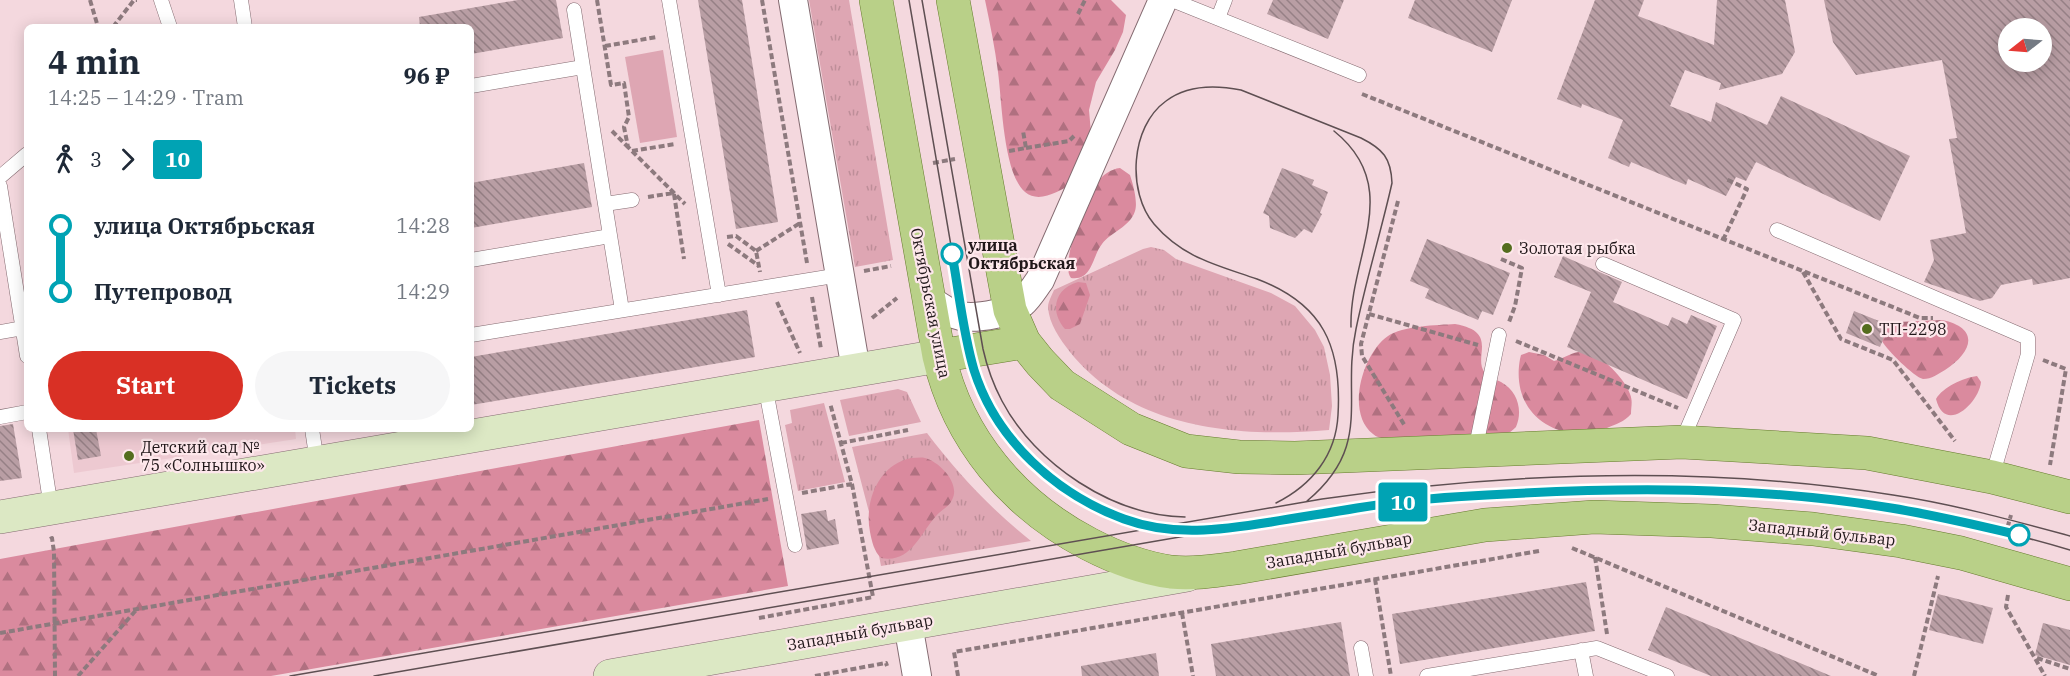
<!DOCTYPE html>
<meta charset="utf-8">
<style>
body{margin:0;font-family:"IBM Plex Serif",serif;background:#f6f6f7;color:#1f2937;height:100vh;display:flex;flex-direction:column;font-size:22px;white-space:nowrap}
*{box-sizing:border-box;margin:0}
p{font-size:20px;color:#747a83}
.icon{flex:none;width:33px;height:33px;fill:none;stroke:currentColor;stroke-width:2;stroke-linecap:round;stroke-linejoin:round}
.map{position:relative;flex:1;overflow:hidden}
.side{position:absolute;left:24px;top:24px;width:450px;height:408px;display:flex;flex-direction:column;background:#fff;border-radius:9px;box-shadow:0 3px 15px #0003}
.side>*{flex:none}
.badge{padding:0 12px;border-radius:4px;font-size:21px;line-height:39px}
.needle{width:39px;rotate:253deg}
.buttons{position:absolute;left:1998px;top:18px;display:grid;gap:12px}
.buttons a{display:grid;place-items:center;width:54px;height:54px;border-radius:50%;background:#fff;box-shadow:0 3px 15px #0003;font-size:30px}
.map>.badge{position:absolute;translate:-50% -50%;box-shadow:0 0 0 3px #fff}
.legs{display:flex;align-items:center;gap:9px;height:66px;padding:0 24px;font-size:20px}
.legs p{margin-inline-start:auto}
.headline{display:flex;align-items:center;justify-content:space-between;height:102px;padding:0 24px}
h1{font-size:33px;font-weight:700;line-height:45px}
.cta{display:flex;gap:12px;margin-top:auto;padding:12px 24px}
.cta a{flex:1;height:69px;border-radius:36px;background:#d93025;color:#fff;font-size:24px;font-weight:700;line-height:69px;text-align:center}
.cta a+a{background:#f6f6f7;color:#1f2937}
ul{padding:0 24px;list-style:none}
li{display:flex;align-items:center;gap:21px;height:66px;font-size:22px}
li i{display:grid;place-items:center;width:9px;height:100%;margin:0 8px;background:currentColor}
li i::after{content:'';width:15px;height:15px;margin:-8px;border:4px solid;border-radius:50%;background:#fff}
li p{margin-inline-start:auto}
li:first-child i{background:linear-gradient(#0000 50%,currentColor 0)}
li:last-child i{background:linear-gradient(currentColor 50%,#0000 0)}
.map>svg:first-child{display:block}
.built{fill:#edc9d1}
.grass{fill:url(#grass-tufts)}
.forest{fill:url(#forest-firs)}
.garden{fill:#dea6b3}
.building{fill:url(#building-back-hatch);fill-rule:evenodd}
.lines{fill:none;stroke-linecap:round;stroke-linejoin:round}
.lane-casing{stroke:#846b71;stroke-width:15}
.street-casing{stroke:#846b71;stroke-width:30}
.secondary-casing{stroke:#846b71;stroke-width:34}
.primary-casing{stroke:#667b2e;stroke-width:34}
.path{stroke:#8d7a7e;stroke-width:4;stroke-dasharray:6 3;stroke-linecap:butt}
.lane{stroke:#fff;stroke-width:14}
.street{stroke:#fff;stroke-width:28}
.secondary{stroke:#dce8c4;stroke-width:33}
.primary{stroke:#b9d088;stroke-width:33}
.tram{stroke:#5e4f52;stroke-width:1.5}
.line-1-casing{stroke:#fff;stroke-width:14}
.line-1{stroke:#00a3b4;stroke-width:9}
.poi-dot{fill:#546d1e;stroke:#fde7eb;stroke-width:2}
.stop-1-dot{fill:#fff;stroke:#00a3b4;stroke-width:3}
.labels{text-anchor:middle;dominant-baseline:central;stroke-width:4.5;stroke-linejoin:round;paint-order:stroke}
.stop-label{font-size:16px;font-weight:bold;fill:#201719;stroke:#fde7eb;text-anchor:start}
.poi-label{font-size:16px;fill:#201719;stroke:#fde7eb;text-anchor:start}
.street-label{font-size:16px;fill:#201719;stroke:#fde7eb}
</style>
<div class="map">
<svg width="2070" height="676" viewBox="0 0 2070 676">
<defs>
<pattern id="grass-tufts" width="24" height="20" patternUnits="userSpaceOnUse" patternTransform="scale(1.5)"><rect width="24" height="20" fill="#dea6b3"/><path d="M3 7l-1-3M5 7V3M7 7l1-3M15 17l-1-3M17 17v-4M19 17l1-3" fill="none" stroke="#be8e99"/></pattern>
<pattern id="forest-firs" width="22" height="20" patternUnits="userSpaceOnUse" patternTransform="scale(1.5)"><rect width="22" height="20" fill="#da8a9e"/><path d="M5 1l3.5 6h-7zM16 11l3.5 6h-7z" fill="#b07080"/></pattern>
<pattern id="building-back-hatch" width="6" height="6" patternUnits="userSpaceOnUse" patternTransform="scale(1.5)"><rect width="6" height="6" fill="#b99ea4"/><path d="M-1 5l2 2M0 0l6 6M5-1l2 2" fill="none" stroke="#968085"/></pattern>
</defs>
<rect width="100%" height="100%" fill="#f4d8de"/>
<!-- built -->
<path class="built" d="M 68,429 L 295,429 L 296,439 L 74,473 Z"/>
<!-- grass -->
<path class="grass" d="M 809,0 L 849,0 L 893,260 L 855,267 Z
M 1151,247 L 1164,250 L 1176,259 L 1271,293 L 1295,306 L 1315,330 L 1324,347 L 1330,375 L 1332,406 L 1329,430 C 1237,438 1132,429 1070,352 C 1060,339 1049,324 1048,307 C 1048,302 1052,295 1054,290 L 1143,249 Z
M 898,389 L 907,392 L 921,422 L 849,436 L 840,400 Z
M 824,403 L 845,482 L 798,491 L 785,425 L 792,423 L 790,410 Z
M 927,433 C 958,474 991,509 1031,541 L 881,566 L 875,535 L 852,447 Z"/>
<!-- forest -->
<path class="forest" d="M 985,0 L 1111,0 L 1126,15 L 1123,32 L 1115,50 L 1096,82 L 1089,110 L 1091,133 L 1072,184 C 1059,191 1039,204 1025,192 C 1003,173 1002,101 998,72 C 995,48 990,24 985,0 Z
M 1120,168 L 1130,175 C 1133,184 1138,202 1135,211 C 1130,227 1111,232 1102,244 C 1092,256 1093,281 1071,278 C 1059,263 1087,199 1097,183 C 1102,175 1111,169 1120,168 Z
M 1078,282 L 1086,283 L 1090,295 L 1080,324 L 1070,329 L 1065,329 C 1049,311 1055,288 1078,282 Z
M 1942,320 C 1981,328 1972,353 1945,370 C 1938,374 1932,379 1923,379 C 1914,377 1887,350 1882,341 L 1886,329 L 1898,322 Z
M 1455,324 C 1500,332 1472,357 1485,373 C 1489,379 1496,379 1501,382 C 1518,391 1523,411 1516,427 C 1513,430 1509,433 1505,435 C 1480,443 1444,435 1418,436 C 1407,437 1396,439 1386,439 C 1381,438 1376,437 1373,434 C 1345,412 1363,353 1388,336 C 1402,326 1438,325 1455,324 Z
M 1529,352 L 1544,355 L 1554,361 C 1565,358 1574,350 1586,352 C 1602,355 1625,379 1630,394 C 1633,401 1631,407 1631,414 C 1624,422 1616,424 1607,428 C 1557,446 1510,414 1520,359 L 1521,355 Z
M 1977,376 L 1981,382 C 1979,403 1945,435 1936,399 C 1943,387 1963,378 1977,376 Z
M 759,420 L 788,586 L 271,676 L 0,676 L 0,559 Z
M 911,458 C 916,458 921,457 925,458 C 940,462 961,484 952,500 C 949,507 941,510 936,516 C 920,534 910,564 881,558 C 874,551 872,542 870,532 C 864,502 878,465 911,458 Z"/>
<!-- garden -->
<path class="garden" d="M 663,50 L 677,137 L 640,143 L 625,57 Z"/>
<!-- building -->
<path class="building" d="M 518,0 L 556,0 L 563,38 L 471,54 L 471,27 L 420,27 L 419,17 Z
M 698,0 L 742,0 L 778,222 L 736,229 Z
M 1273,0 L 1344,0 L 1328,39 L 1267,14 Z
M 1415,0 L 1512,0 L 1492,52 L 1408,18 Z
M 1595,0 L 1644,0 L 1638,16 L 1714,45 L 1717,0 L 1785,0 L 1795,52 L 1782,74 L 1719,90 L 1721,83 L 1685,70 L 1670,106 L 1711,122 L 1716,102 L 1767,125 L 1781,96 L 1910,156 L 1880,221 L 1756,162 L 1746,181 L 1736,177 L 1726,196 L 1688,179 L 1686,185 L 1631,162 L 1629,167 L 1608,158 L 1623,120 L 1582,104 L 1581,108 L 1557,99 Z
M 1824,0 L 2070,0 L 2070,278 L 2033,285 L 2032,279 L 2001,285 L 1992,298 L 1980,301 L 1924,282 L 1934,260 L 1930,240 L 1966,233 L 1949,139 L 1957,138 L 1942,60 L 1856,75 L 1833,42 ZM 2008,28 L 2042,28 L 2042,62 L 2008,62 Z
M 584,163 L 592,207 L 471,228 L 471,183 Z
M 1282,168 L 1314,180 L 1312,185 L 1328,192 L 1320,213 L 1322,214 L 1312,233 L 1304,229 L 1295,238 L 1270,228 L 1269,216 L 1263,213 Z
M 1427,239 L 1510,273 L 1493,315 L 1482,311 L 1478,320 L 1425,298 L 1429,289 L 1410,281 Z
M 1563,256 L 1622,282 L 1613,302 L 1668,326 L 1672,317 L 1687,324 L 1691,315 L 1717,326 L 1687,399 L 1567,347 L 1591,292 L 1554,277 Z
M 747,310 L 755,357 L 471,405 L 471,357 Z
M 1854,311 L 1889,325 L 1880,347 L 1846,333 Z
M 13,424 L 22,478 L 0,481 L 0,426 Z
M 73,429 L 96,429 L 101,456 L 78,460 Z
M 826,510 L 828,521 L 835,519 L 839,544 L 807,550 L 801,514 Z
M 1586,582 L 1595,631 L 1400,664 L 1392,614 Z
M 1938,594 L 1993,608 L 1983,644 L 1929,630 Z
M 1666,607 L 1831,676 L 1711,676 L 1672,660 L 1648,650 Z
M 1341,622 L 1350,676 L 1216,676 L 1211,644 Z
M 2043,623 L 2070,630 L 2070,665 L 2035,655 Z
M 1156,653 L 1159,676 L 1082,676 L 1081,666 Z"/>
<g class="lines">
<defs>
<path id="lane" d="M 161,0 L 170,27
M 241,0 L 245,27
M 669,0 L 719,295
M 1172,0 L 1359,75
M 574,10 L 583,67
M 1218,18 L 1225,0
M 471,86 L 583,67 L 622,310
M 0,177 L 27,154
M 0,186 L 27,356
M 605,204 L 632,200
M 1777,230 L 2028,338 L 2028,354 L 1992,477
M 471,260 L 610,236
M 1603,264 L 1734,320 L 1682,441
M 0,332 L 23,328
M 471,335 L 840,275
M 765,385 L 795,545
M 0,417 L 27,412
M 39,429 L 51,508
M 312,429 L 317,462
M 1475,451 L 1499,335
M 1361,648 L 1366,676
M 1581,650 L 1586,676
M 1427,676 L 1597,648 L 1667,676"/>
<path id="street" d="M 793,0 L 856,370
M 929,299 C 953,318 966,320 995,314 C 1005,311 1013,310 1022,303 C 1029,297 1034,288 1040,280 L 1163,0
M 908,624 L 917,676"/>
<path id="secondary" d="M 0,517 L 939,356
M 610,676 L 1187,575"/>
<path id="primary" d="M 876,0 L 939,356 C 958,439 1014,505 1089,544 C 1114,557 1143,568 1171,572 C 1193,574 1214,571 1236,568 L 1485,525 L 1594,517 L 1712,521 L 1813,529 L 1901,541 L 1961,553 L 2070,584
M 953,0 L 1010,310 L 1024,342 L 1040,362 L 1062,385 L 1131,429 L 1186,451 L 1239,457 L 1295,458 L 1682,442 L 1867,453 L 1992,477 L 2070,497
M 939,356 L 1024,342"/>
</defs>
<!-- lane casing -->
<use href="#lane" class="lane-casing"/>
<!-- street casing -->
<use href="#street" class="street-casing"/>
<!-- secondary casing -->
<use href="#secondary" class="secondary-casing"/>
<!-- primary casing -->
<use href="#primary" class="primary-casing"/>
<!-- path -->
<path class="path" d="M 90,0 L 98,27
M 597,0 L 611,85 L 624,83 L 629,117 L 624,127 L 628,147 L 685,204
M 762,0 L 807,263
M 1078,14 L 1085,0
M 113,27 L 134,0 L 137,0
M 605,46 L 657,37
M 1362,94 L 1920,318 L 1933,318
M 612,131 L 628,147
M 1026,148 L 1069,141 L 1074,136
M 632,151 L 675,144
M 1009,151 L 1026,148 L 1023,131
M 933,163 L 955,159
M 674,194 L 684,259
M 648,197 L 673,193
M 1398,201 L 1361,344 L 1362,356 L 1405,426
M 727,237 L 736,236 L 756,251 L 760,272
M 1723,240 L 1747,189 L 1726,179
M 728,244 L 759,266
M 756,251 L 800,223
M 1501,259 L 1522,268 L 1515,306 L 1509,322
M 864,271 L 891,266
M 1803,272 L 1841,339 L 1893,360 L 1955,441
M 812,297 L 821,349
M 777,302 L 800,353
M 1369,314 L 1478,345
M 872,318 L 897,298
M 1516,341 L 1678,408
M 2043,360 L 2066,369 L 2050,465
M 841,443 L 908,430
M 802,493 L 852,484
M 2005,536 L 2011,515
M 50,539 L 52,538 L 54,552 L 55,676
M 1572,548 L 1879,676
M 1595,557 L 1607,634
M 1375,579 L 1391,676
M 2008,595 L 2006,607 L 2045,676
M 1182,613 L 1193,676
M 759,618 L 873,597 L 852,484 L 830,403
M 0,633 L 768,499
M 2037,658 L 2070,669
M 78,676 L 137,609
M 815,676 L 886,663 L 887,666
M 958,676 L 954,652 L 1539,551
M 1914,676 L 1938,576"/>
<!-- lane -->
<use href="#lane" class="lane"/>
<!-- street -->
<use href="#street" class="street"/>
<!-- secondary -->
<use href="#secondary" class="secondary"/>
<!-- primary -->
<use href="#primary" class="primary"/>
<!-- tram -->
<path class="tram" d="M 909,0 L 969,351 C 994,445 1060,498 1149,527
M 922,0 L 983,349 C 987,367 993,384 1002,401 C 1035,464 1113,516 1185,517
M 1334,131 C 1405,188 1349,256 1351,327
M 1276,503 C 1312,485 1336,455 1338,415 C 1342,346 1323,304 1257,279 C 1217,265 1183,258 1154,224 C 1127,192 1130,127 1166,101 C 1187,85 1216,85 1241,90 L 1361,138 C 1383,149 1391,158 1392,183 C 1381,232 1366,280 1356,329 C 1341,399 1374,445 1307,501
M 290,676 L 1322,499 C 1510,472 1704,465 1893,495 C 1953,504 2011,520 2070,536
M 374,676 L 1255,524 C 1318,514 1381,504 1444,497 C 1530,489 1617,488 1703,492 C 1767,494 1830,498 1893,509 C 1953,519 2012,533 2070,550"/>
</g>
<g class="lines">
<defs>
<path id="line-1" d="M 952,254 C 959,292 963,333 974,370 C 996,440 1056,494 1124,519 C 1173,537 1221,530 1271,522 C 1300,517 1328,513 1357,508 C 1400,501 1444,497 1487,495 C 1621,487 1758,486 1891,508 C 1934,515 1977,525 2019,535"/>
</defs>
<!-- line-1 casing -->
<use href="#line-1" class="line-1-casing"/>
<!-- line-1 -->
<use href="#line-1" class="line-1"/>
</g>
<!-- markers -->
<g class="poi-dot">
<circle cx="1507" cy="248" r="6"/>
<circle cx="1867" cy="329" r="6"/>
<circle cx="129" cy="456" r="6"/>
</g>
<g class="stop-1-dot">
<circle cx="952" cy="254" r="10"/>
<circle cx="2019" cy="535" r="10"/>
</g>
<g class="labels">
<!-- stop labels -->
<g class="stop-label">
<text x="968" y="245">улица<tspan x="968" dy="18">Октябрьская</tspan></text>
</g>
<!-- poi labels -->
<g class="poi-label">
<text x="1519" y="248">Золотая рыбка</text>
<text x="1879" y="329">ТП-2298</text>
<text x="141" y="447">Детский сад №<tspan x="141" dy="18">75 «Солнышко»</tspan></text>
</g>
<!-- street labels -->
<g class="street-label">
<text transform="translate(931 303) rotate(79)">Октябрьская улица</text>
<text transform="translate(1822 532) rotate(6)">Западный бульвар</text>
<text transform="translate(1339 550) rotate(-10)">Западный бульвар</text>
<text transform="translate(860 632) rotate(-10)">Западный бульвар</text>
</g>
</g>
</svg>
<div class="buttons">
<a><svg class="needle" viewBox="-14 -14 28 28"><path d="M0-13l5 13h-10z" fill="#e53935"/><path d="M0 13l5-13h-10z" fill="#747a83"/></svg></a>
</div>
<b class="badge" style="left:1403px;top:502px;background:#00a3b4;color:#fff">10</b>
<section class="side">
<div class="headline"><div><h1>4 min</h1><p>14:25 – 14:29 · Tram</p></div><b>96 ₽</b></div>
<div class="legs"><svg class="icon" aria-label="walk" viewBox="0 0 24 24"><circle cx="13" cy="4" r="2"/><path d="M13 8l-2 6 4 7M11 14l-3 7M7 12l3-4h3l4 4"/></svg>3<svg class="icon" aria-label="forward" viewBox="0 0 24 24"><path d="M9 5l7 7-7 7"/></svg><b class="badge" style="background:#00a3b4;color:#fff">10</b></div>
<ul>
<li><i style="color:#00a3b4"></i><b>улица Октябрьская</b><p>14:28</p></li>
<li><i style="color:#00a3b4"></i><b>Путепровод</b><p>14:29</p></li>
</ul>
<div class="cta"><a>Start</a><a>Tickets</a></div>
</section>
</div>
